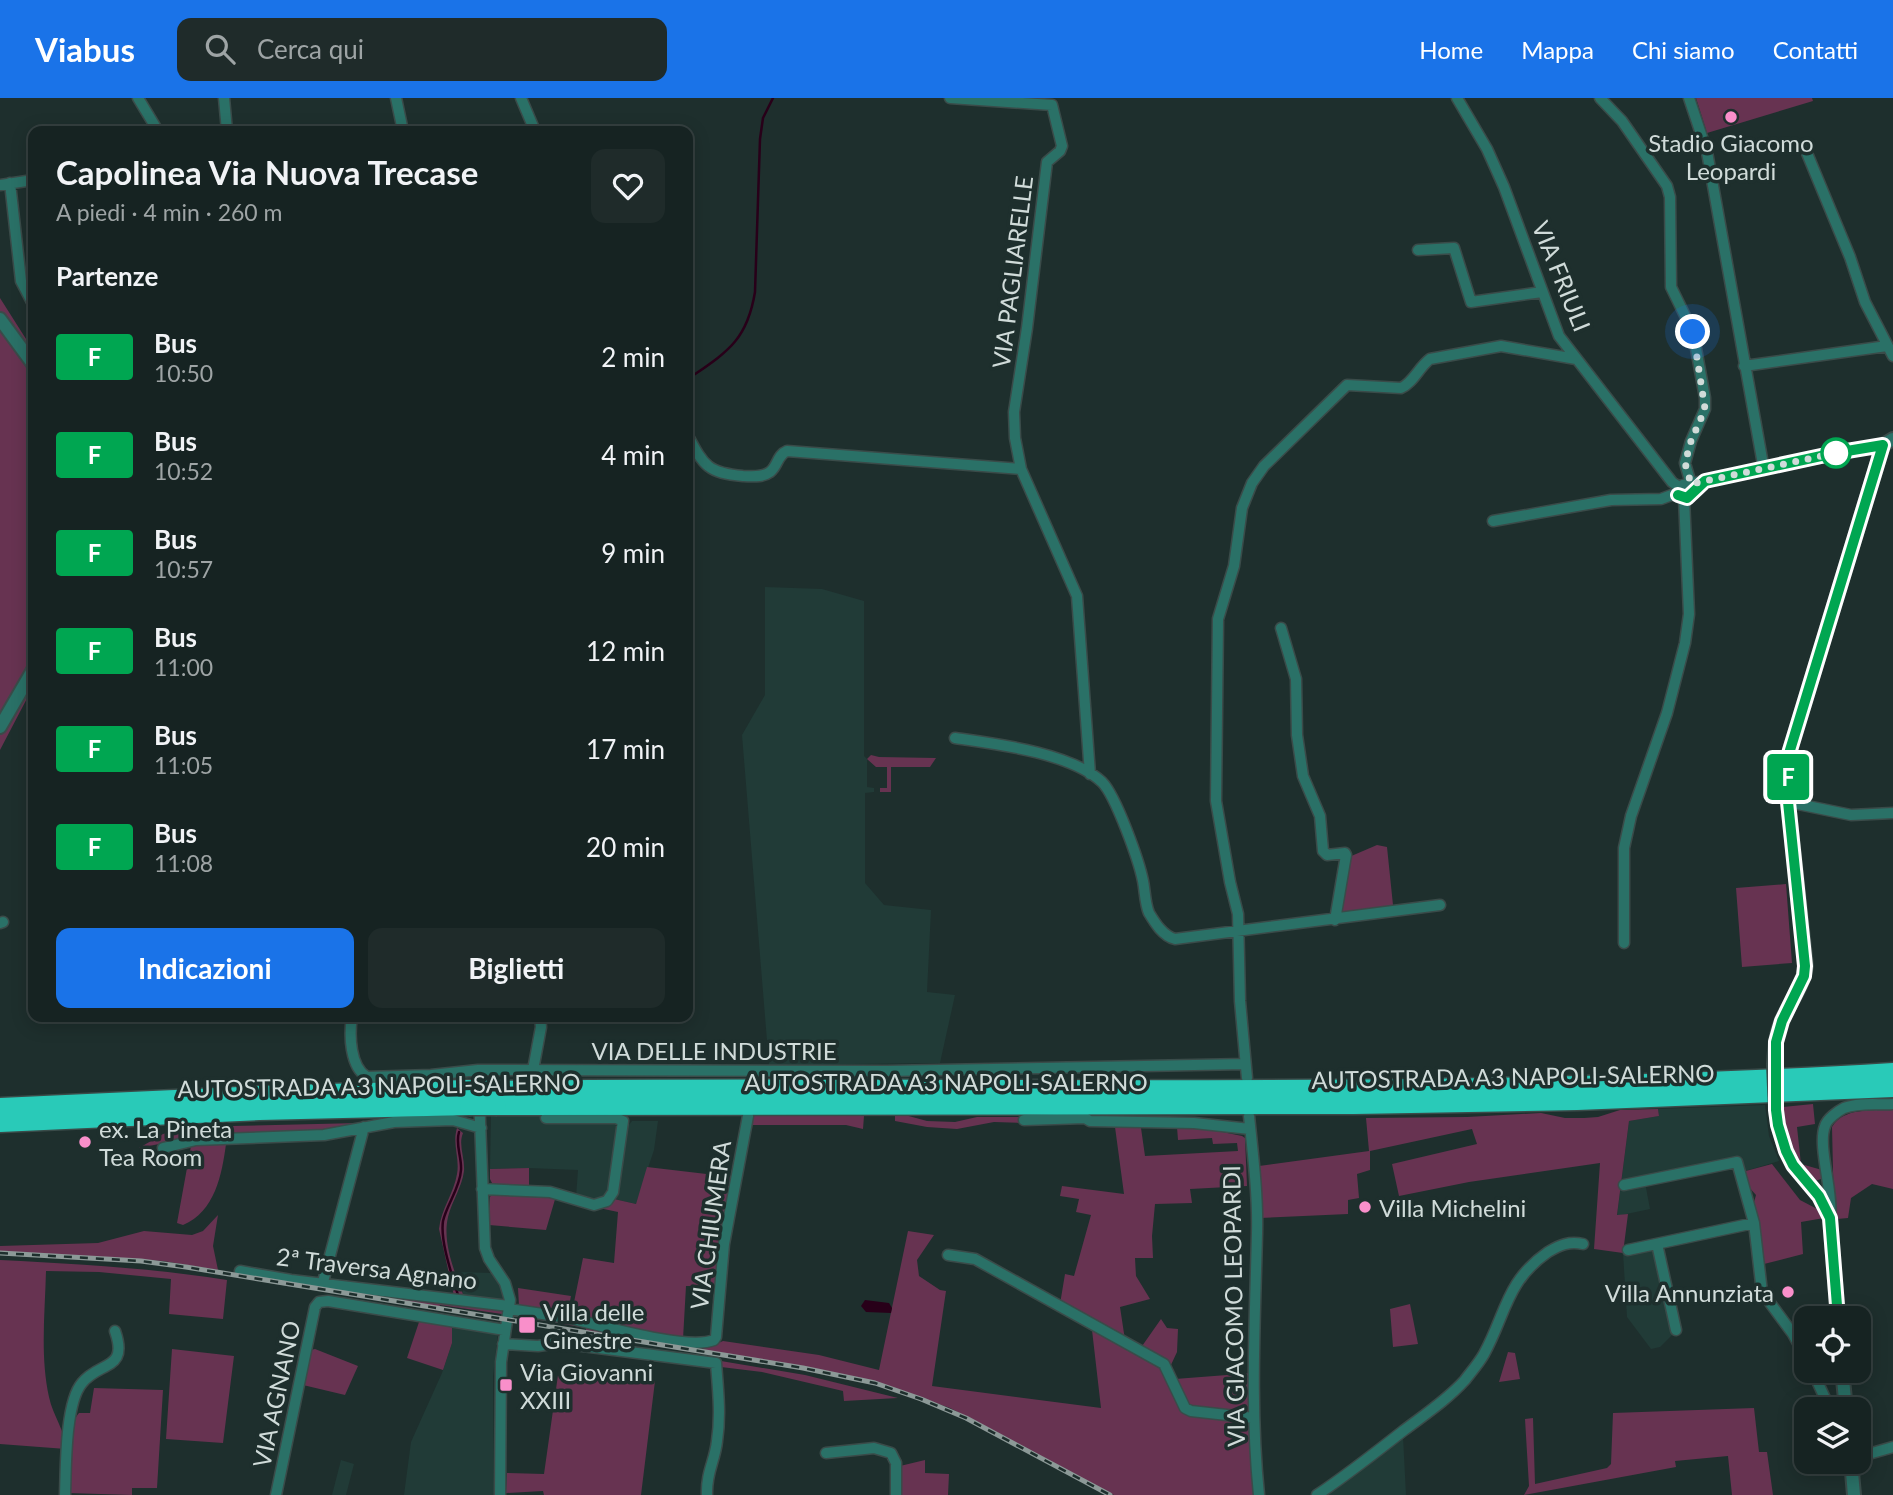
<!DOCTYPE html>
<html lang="it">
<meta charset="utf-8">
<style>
body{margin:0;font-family:Lato,sans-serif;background:#1f2b2a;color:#f1f3f6;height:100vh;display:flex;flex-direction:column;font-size:26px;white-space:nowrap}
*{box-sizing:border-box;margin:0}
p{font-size:23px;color:#9ea4a5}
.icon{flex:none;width:38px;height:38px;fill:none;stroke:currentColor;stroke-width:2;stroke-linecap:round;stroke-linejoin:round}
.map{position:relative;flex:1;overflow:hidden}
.drawer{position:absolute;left:28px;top:28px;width:665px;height:896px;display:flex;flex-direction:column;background:#162322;border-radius:14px;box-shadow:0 4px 18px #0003,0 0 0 2px #354040}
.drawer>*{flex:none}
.badge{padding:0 14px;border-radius:5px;font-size:24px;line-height:46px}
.tools{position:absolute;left:1794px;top:1208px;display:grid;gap:14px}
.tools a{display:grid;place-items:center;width:77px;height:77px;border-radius:14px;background:#162322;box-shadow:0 4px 18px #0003,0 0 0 2px #354040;font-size:35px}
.you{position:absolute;width:35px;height:35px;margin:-18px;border:5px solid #fff;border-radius:50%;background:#1a73e8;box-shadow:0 0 0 10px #1a73e833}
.map>.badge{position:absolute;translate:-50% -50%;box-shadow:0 0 0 4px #fff}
h2{padding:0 28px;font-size:26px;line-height:63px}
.round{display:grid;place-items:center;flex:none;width:74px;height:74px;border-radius:14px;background:#1f2b2a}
.overview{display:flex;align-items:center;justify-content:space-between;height:119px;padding:0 28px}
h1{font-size:33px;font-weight:700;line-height:52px}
.primary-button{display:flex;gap:14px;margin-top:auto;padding:14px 28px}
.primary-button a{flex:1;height:80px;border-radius:14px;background:#1a73e8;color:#fff;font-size:28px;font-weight:700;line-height:80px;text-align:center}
.primary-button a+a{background:#1f2b2a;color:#f1f3f6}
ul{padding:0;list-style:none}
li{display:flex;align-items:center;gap:21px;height:98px;padding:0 28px}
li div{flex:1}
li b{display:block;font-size:26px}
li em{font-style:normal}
li .badge{min-width:77px;font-weight:700;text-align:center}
header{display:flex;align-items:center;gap:42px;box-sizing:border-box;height:98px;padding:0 35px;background:#1a73e8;color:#fff}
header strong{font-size:33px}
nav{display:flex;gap:38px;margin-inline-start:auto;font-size:24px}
.search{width:490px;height:63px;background:#1f2b2a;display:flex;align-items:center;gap:18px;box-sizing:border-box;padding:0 24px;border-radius:14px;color:#9ea4a5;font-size:26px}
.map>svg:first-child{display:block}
.built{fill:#213b37}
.green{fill:#673351}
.water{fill:#280019}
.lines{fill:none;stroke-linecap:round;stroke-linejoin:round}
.stream{stroke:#280019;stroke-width:2.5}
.minor-casing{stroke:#3a4b49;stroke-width:13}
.tertiary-casing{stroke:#3a4b49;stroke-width:16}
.motorway-casing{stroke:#3a4b49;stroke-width:21}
.minor{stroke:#2a7167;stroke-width:10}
.tertiary{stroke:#2a7167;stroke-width:12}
.motorway{stroke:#29cab8;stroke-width:18}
.rail-casing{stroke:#8c9997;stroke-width:5}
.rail{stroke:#1e2f2d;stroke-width:2.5;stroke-dasharray:8;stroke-linecap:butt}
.tertiary-bridge-casing{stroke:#3a4b49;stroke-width:16;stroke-linecap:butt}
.motorway-bridge-casing{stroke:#3a4b49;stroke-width:21;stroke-linecap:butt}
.tertiary-bridge{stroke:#2a7167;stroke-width:12}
.motorway-bridge{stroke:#29cab8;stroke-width:18}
.line-casing{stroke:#fff;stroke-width:16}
.line{stroke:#00a651;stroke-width:10}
.walk{stroke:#d0dbd9;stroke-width:7;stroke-dasharray:0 12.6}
.poi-dot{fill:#f98fca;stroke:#1e2f2d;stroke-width:2.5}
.stop-dot{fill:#fff;stroke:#00a651;stroke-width:3.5}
.labels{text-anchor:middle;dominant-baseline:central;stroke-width:7;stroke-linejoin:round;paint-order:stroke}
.poi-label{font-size:24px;fill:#d0dbd9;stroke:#1e2f2d;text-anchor:start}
.street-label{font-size:24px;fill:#d0dbd9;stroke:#1e2f2d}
</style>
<header>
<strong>Viabus</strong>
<div class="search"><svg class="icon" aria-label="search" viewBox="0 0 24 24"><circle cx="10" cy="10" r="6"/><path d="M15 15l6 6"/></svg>Cerca qui</div>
<nav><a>Home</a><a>Mappa</a><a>Chi siamo</a><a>Contatti</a></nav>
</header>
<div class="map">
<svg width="1893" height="1397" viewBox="0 0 1893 1397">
<rect width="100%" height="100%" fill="#1e2f2d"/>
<!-- built -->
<path class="built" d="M 765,489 L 822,491 L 864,503 L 864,658 L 867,661 L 867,689 L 874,690 L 874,694 L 865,695 L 865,785 L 884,807 L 931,812 L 927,894 L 955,897 L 940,965 L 769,967 L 742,637 L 765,597 Z
M 1765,1007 L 1769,1038 L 1779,1063 L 1742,1074 L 1739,1061 L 1644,1079 L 1650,1111 L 1617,1118 L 1629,1023 L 1659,1018 L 1658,1011 Z
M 542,1017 L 543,1022 L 608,1023 L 617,1025 L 619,1029 L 610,1095 L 605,1100 L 592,1104 L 576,1099 L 578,1072 L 529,1070 L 490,1071 L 491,1018 Z
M 632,1023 L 658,1023 L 654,1052 L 636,1106 L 614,1101 L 627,1029 Z
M 1649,1152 L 1655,1154 L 1674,1235 L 1660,1249 L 1651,1251 L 1627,1219 L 1623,1155 Z
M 456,1174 L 492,1175 L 501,1188 L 504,1205 L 464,1199 Z
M 452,1226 L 498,1234 L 493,1278 L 494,1397 L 404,1397 L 411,1344 L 442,1275 L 452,1245 Z
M 1403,1338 L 1406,1397 L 1321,1397 Z
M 341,1362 L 354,1366 L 346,1397 L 332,1397 Z"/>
<!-- green -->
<path class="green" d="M 1696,0 L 1812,0 L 1813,3 L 1707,35 Z
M 0,200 L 33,252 L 33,589 L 0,652 Z
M 871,657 L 879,659 L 936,660 L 930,669 L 891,669 L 891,694 L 880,694 L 880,690 L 887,690 L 887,669 L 876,669 L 867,661 Z
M 1377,747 L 1387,749 L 1393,807 L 1389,811 L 1341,815 L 1349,759 Z
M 1786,786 L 1792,865 L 1742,869 L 1736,790 Z
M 1813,1006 L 1815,1026 L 1797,1029 L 1801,1066 L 1822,1072 L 1821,1081 L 1815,1083 C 1792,1057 1786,1045 1783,1009 Z
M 1658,1011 L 1659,1018 L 1629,1023 L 1617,1117 L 1628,1116 L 1623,1155 L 1594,1151 L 1600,1065 L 1469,1084 L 1399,1098 L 1392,1066 L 1477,1046 L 1472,1031 L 1370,1053 L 1370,1072 L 1357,1076 L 1359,1100 L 1348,1102 L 1348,1116 L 1259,1120 L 1261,1116 L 1259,1068 L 1369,1053 L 1366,1020 L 1467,1019 L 1541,1015 L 1565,1020 L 1584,1020 L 1598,1019 L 1620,1012 Z
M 1893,1012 L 1893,1091 L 1872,1086 L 1851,1100 L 1848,1120 L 1837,1121 L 1834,1116 L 1832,1029 C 1844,1009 1872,1013 1893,1012 Z
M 751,1016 L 864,1018 L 863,1031 L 846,1027 L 750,1027 Z
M 905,1017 L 927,1023 L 955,1024 L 977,1019 L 1021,1019 L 1023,1025 L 994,1024 L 957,1031 L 927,1029 L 895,1023 L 895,1018 Z
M 359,1025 L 358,1028 L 321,1033 L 204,1037 L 139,1050 L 163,1036 L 186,1029 Z
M 1115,1029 L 1141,1030 L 1145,1058 L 1238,1053 L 1237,1045 L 1213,1046 L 1212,1040 L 1178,1042 L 1177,1029 L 1208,1031 L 1242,1038 L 1245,1040 L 1247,1088 L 1190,1091 L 1192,1105 L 1155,1106 L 1152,1138 L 1153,1160 L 1135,1160 L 1136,1178 L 1150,1201 L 1120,1209 L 1125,1242 L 1060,1206 L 1065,1176 L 1074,1178 L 1091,1117 L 1076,1114 L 1079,1101 L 1060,1098 L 1062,1088 L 1124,1096 Z
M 457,1030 L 463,1035 C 458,1047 465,1060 464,1073 C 462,1089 452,1103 448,1119 C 442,1145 455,1175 464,1199 L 454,1198 L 439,1131 C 441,1111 454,1095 457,1076 C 460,1060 452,1046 457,1030 Z
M 226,1046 C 222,1076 215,1114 183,1127 L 177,1125 L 191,1048 Z
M 1772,1066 L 1800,1102 L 1821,1113 L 1824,1120 L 1801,1124 L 1803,1156 L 1764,1166 L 1753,1108 L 1756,1097 L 1747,1087 L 1742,1074 Z
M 647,1069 L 732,1079 L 716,1188 L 686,1188 L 683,1241 L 571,1219 L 583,1160 L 614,1165 L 618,1114 L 599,1110 L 614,1101 L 636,1106 Z
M 529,1070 L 529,1089 L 493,1087 L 490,1081 L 490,1071 Z
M 493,1094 L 556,1098 L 546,1132 L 489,1127 L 490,1099 Z
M 218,1117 L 213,1148 L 218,1172 L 163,1163 L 0,1154 L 0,1148 L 98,1145 L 144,1133 L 192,1137 L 203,1133 Z
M 908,1133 L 934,1137 L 917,1162 L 919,1178 L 940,1192 L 946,1193 L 932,1288 L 1101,1310 L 1092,1232 L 1161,1267 L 1181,1312 L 1251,1322 L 1257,1397 L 1114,1397 L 950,1310 L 872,1283 L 831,1274 L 586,1233 L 586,1230 L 540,1222 L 540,1220 L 714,1247 L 723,1243 L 819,1257 L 879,1272 Z
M 0,1162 C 76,1166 152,1170 227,1182 L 223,1221 L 169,1216 L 171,1181 L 99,1174 L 46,1173 C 45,1214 40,1258 49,1299 C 53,1318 65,1332 66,1351 L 0,1346 Z
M 302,1187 L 503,1210 L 502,1216 L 440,1207 L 439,1209 Z
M 518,1190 L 571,1198 L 567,1218 L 519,1208 Z
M 1410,1206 L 1418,1246 L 1393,1249 L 1390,1211 Z
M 420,1221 L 452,1226 L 452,1245 L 443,1272 L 407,1260 Z
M 1161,1221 L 1167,1230 L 1178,1231 L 1177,1254 L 1170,1269 L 1140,1251 Z
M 172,1251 L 234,1258 L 223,1345 L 166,1341 Z
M 315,1251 L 358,1268 L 345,1297 L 303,1287 L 311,1252 Z
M 1508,1254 L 1515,1255 L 1520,1281 L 1499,1284 Z
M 721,1263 L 805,1277 L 898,1300 L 844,1303 L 843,1293 L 762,1274 L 721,1269 Z
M 1253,1275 L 1252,1315 L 1187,1309 L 1175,1281 Z
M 558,1277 L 655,1283 L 641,1397 L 544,1397 L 543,1393 L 506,1395 L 507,1375 L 544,1376 Z
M 94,1290 L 163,1292 L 157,1390 L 132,1390 L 132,1397 L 68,1395 C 68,1376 66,1329 79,1315 L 90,1315 Z
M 1754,1310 L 1759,1354 L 1767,1354 L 1773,1397 L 1732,1397 L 1728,1358 L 1675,1363 L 1676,1369 L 1524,1397 L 1529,1388 L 1525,1321 L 1533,1320 L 1535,1386 L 1607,1370 L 1611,1366 L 1613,1315 Z
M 925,1362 L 925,1375 L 949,1376 L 948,1397 L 899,1397 L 900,1368 Z"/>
<!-- water -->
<path class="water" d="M 865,1202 L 889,1205 L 892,1210 L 891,1215 L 866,1214 L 861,1208 Z"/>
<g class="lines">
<!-- stream -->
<path class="stream" d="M 688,281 C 727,254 747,243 755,194 L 760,41 L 763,20 L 773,0
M 550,919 L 550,921
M 458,1197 C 452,1177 440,1143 443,1123 C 447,1106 460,1090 461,1072 C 462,1059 455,1047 459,1034"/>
<defs>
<path id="minor" d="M 138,0 L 158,33
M 224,0 L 227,33
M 396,0 L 403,33
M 521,0 L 535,33
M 950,0 L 1052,7 L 1062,48 L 1060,53 L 1047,64 L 1027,230 L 1014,314 L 1015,340 L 1021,371 L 1077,498 L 1090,676
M 1457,0 L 1487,51 L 1504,89 L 1559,238 L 1672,384 L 1679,389
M 1600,0 L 1622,23 L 1667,88 L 1670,99 L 1671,189 L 1693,234 L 1705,300 L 1705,311 L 1691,343 L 1685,365 L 1691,386
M 1689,0 L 1707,54 L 1764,372
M 1804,48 L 1850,159 L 1865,204 L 1893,258
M 10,85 L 21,183 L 33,206
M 0,87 L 33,82
M 1418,152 L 1454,150 L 1471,204 L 1542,194
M 1744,268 L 1887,248
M 688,338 C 704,368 708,375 743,378 C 751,378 762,380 770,374 C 778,368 777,357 787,353 L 1021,371
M 1705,383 L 1687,399 L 1678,397 L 1678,391 L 1683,387 L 1883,347
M 1493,423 L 1611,402 L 1661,401 L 1677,395
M 1281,530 L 1296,581 L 1297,637 L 1303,678 L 1320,718 L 1323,753 L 1327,757 L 1345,755 L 1346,757 L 1335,822
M 955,640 C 997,646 1071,655 1102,684 C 1116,698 1139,763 1143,783 C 1145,793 1145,806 1149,815 C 1155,825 1163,838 1175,841 L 1440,807
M 1788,704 L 1851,717 L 1893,715
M 0,825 L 3,824
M 1624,845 L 1624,750 L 1631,718 L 1667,615 L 1685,545 L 1689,516 L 1684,400
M 352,919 C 349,937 350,969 367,979 L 431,977 L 478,972 L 887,973 L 1245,966
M 478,972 L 485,1150 L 489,1161 L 505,1185 L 510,1202 L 501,1264 L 500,1397
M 533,972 L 541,929 L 540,919
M 1247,980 L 1240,903 L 1238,816 L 1230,784 L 1216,703 L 1218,521 L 1234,468 L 1242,410 L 1252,385 L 1264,368 L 1347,287 L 1401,290 C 1413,285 1419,269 1430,261 L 1501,248 L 1576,261
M 1249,1018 C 1253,1057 1258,1097 1257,1135 C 1255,1223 1250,1310 1259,1397
M 1024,1022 L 1085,1020 L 1090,1023 L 1194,1025 L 1250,1031
M 163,1050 L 196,1042 L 324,1037 L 394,1024 L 453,1022 L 481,1030
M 1624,1087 L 1737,1064 L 1754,1125 L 1762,1194 L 1793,1236 L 1806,1260
M 482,1091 L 550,1094 L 594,1107 L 607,1103 L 613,1094 L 623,1023 L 616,1020 L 546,1020
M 1830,1120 C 1834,1096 1817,1048 1825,1028 C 1827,1021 1838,1013 1844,1010 C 1859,1004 1878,1007 1893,1006
M 1657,1146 L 1676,1232
M 1628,1152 L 1754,1125
M 948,1157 L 975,1161 L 1164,1266 L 1185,1310 L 1191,1313 L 1254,1320
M 240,1173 L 291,1182 L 509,1208
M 323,1184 L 364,1029
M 509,1211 C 529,1214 549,1217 569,1220 C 600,1227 687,1253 714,1242 L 716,1239 L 724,1146 L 748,1018
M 503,1246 L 538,1248 L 559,1245 L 716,1265 C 718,1291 721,1317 717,1343 C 715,1363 706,1374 707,1397
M 1812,1272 L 1830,1311
M 826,1355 L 874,1350 L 891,1355 L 896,1365 L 896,1397
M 1858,1359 L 1893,1349
M 65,1397 C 66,1370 65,1305 82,1285 C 99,1263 129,1273 115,1233
M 276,1397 L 315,1209 L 319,1204 L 328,1203 L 505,1232
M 1317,1397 C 1347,1377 1375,1355 1403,1333 C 1424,1317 1447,1302 1465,1282 C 1471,1274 1479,1265 1484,1256 C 1506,1216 1506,1183 1548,1154 C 1560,1147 1569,1143 1583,1146"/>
<path id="tertiary" d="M 0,221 L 33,266
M 0,629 L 33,572
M 1774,966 C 1775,950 1776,934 1783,920 C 1791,903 1803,888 1806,868 L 1788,704 L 1787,662 L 1883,347 L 1893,341
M 1776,1012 L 1778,1027 L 1786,1053 L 1793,1067 L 1819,1098 L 1830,1120 L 1838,1220
M 1842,1272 L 1846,1311
M 1851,1363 L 1854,1397"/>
<path id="motorway" d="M 496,992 C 962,986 1428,1002 1893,974
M 497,1008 L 1354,1007 L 1577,1003 L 1893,990
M 0,1009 L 260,997 L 466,991
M 0,1025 L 259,1013 L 469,1008"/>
</defs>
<!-- minor casing -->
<use href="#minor" class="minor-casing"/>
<!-- tertiary casing -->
<use href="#tertiary" class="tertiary-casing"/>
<!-- motorway casing -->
<use href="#motorway" class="motorway-casing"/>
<!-- minor -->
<use href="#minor" class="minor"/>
<!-- tertiary -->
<use href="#tertiary" class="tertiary"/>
<!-- motorway -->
<use href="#motorway" class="motorway"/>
<defs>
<path id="rail" d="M 0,1155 L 141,1163 L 186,1169 L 803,1270 L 875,1285 L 921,1301 L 966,1320 L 1110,1397"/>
</defs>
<!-- rail casing -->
<use href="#rail" class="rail-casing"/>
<!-- rail -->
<use href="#rail" class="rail"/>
<defs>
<path id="tertiary-bridge" d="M 1774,966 L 1776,1012"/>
<path id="motorway-bridge" d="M 466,991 L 496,992
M 469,1008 L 497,1008"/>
</defs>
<!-- tertiary-bridge casing -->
<use href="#tertiary-bridge" class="tertiary-bridge-casing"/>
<!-- motorway-bridge casing -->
<use href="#motorway-bridge" class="motorway-bridge-casing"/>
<!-- tertiary-bridge -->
<use href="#tertiary-bridge" class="tertiary-bridge"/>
<!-- motorway-bridge -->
<use href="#motorway-bridge" class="motorway-bridge"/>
</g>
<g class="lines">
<defs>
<path id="line" d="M 1678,397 L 1687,400 L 1705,383 L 1835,355 L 1883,347 L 1787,662 L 1788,704 L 1805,868 L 1804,878 L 1782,923 L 1776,944 L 1776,1012 L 1778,1027 L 1786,1053 L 1793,1067 L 1819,1098 L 1830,1120 L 1838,1220"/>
</defs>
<!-- line casing -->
<use href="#line" class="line-casing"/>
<!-- line -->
<use href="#line" class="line"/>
<!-- walk -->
<path class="walk" d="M 1693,234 L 1705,311 L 1691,343 L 1685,365 L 1691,386 L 1836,355"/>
</g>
<!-- markers -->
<g class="poi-dot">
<circle cx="1731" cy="19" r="7"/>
<circle cx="85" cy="1044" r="7"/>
<circle cx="1365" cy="1109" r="7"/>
<circle cx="1788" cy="1194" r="7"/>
<rect x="518" y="1218" width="18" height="18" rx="3.5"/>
<rect x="499" y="1280" width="14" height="14" rx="3.5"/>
</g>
<circle class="stop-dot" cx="1836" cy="355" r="14"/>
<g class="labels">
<!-- poi labels -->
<g class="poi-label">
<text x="1731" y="44" text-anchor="middle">Stadio Giacomo<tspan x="1731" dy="28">Leopardi</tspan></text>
<text x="99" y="1030">ex. La Pineta<tspan x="99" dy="28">Tea Room</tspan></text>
<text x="1379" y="1109">Villa Michelini</text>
<text x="1774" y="1194" text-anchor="end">Villa Annunziata</text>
<text x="543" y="1213">Villa delle<tspan x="543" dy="28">Ginestre</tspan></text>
<text x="520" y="1273">Via Giovanni<tspan x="520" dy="28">XXIII</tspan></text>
</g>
<!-- street labels -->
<g class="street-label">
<text transform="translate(1012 174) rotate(-83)">VIA PAGLIARELLE</text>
<text transform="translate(1562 178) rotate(68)">VIA FRIULI</text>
<text x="714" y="952">VIA DELLE INDUSTRIE</text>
<text transform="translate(1513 978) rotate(-1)">AUTOSTRADA A3 NAPOLI-SALERNO</text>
<text x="946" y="983">AUTOSTRADA A3 NAPOLI-SALERNO</text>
<text transform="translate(379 987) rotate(-1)">AUTOSTRADA A3 NAPOLI-SALERNO</text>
<text transform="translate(710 1127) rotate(-82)">VIA CHIUMERA</text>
<text transform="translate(377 1170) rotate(7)">2ª Traversa Agnano</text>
<text transform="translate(1233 1208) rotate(-91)">VIA GIACOMO LEOPARDI</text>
<text transform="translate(276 1296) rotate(-78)">VIA AGNANO</text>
</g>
</g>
</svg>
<div class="tools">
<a><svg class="icon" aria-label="locate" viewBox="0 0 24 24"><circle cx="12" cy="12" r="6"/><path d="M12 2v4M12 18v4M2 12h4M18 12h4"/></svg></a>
<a><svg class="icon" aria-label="layers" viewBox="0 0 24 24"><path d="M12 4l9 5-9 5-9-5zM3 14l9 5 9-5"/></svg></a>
</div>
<div class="you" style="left:1693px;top:234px"></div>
<b class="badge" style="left:1788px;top:679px;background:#00a651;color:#fff">F</b>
<section class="drawer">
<div class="overview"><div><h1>Capolinea Via Nuova Trecase</h1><p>A piedi · 4 min · 260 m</p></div><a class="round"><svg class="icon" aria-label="heart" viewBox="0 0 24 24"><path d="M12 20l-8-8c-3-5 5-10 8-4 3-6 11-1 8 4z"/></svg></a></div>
<h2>Partenze</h2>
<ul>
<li><span class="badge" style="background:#00a651;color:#fff">F</span><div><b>Bus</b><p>10:50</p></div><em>2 min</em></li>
<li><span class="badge" style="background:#00a651;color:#fff">F</span><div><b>Bus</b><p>10:52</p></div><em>4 min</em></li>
<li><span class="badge" style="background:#00a651;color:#fff">F</span><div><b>Bus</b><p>10:57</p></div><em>9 min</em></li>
<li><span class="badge" style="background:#00a651;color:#fff">F</span><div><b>Bus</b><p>11:00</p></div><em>12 min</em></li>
<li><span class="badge" style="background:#00a651;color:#fff">F</span><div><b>Bus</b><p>11:05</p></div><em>17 min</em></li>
<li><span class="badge" style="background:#00a651;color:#fff">F</span><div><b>Bus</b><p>11:08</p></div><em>20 min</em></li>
</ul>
<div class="primary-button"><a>Indicazioni</a><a>Biglietti</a></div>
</section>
</div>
